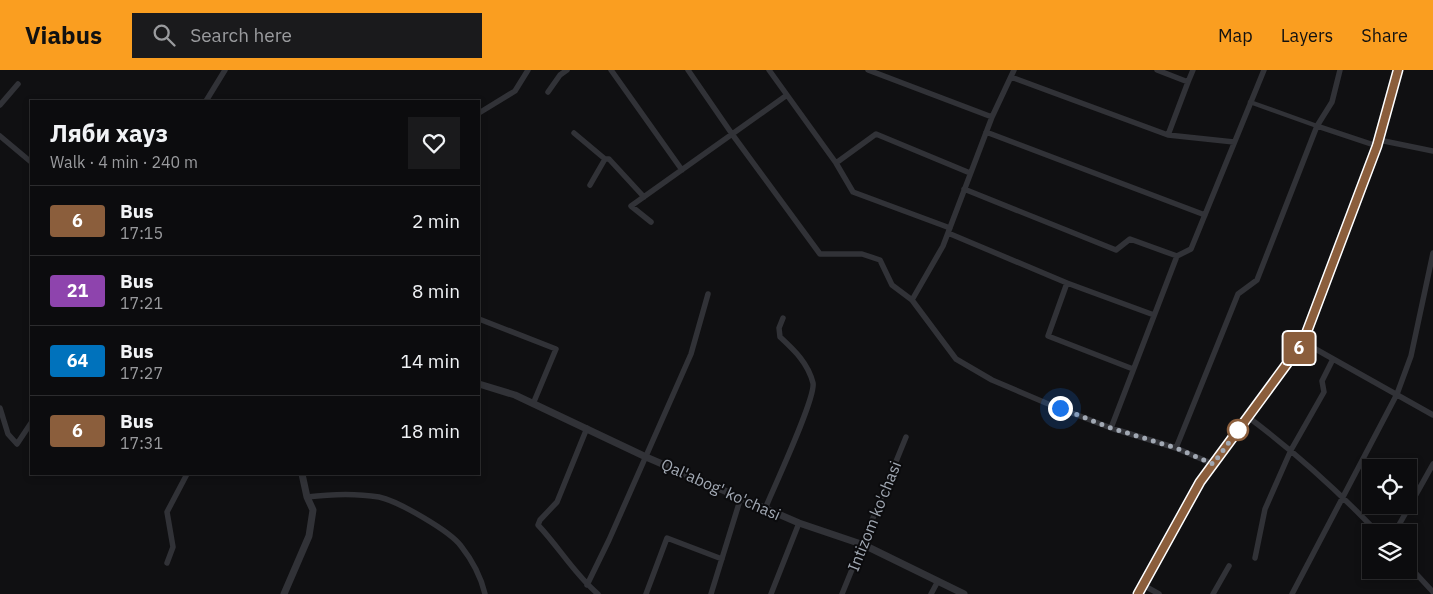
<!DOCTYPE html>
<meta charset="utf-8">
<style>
body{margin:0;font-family:"IBM Plex Sans",sans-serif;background:#1a1a1c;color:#f1f3f6;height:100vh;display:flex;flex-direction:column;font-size:19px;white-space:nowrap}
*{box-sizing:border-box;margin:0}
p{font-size:16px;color:#9a9b9e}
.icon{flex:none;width:28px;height:28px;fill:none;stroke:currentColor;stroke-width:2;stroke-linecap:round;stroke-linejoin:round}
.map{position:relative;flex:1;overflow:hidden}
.details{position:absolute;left:30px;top:30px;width:450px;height:375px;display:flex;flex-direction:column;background:#0c0c0e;border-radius:0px;box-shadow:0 2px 8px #0003,0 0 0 1px #2c2c2e}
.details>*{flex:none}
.badge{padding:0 10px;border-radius:4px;font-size:18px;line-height:32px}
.tools{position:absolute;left:1362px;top:389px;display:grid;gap:10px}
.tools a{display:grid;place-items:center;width:55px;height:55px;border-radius:0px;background:#0c0c0e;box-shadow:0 2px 8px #0003,0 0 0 1px #2c2c2e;font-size:25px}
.you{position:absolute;width:25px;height:25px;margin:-12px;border:4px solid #fff;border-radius:50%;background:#1a73e8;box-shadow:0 0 0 8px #1a73e833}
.map>.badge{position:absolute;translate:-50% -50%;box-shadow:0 0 0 2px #fff}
.round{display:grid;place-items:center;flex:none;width:52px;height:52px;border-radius:0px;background:#1a1a1c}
.head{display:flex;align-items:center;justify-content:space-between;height:85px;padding:0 20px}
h1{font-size:24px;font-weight:700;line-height:38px}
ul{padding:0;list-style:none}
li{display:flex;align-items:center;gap:15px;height:70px;padding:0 20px;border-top:1px solid #2c2c2e}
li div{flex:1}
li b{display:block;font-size:19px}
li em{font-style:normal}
li .badge{min-width:55px;font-weight:700;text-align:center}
header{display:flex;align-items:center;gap:30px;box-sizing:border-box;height:70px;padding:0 25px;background:#fa9e20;color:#111}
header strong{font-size:24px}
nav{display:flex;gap:28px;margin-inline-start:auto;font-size:18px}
.search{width:350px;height:45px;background:#1a1a1c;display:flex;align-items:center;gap:12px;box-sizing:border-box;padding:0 18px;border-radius:0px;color:#9a9b9e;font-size:19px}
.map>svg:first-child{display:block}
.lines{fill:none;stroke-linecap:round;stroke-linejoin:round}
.pedestrian{stroke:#313237;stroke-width:4.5}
.minor{stroke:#313237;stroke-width:5.5}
.tertiary{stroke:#313237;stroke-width:7}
.secondary{stroke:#3f4247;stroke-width:8}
.line-casing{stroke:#fff;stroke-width:11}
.line{stroke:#8b5e3c;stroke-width:8}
.walk{stroke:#a1a8b3;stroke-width:5;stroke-dasharray:0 9}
.stop-dot{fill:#fff;stroke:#8b5e3c;stroke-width:2.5}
.labels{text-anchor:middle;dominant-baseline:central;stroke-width:4;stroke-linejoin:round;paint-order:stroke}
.street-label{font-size:16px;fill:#a1a8b3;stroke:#0b0b0d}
</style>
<header>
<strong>Viabus</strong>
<div class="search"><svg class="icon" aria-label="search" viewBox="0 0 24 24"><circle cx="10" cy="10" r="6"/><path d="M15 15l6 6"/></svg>Search here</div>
<nav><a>Map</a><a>Layers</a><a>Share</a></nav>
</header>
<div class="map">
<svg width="1433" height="524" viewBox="0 0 1433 524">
<rect width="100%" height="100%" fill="#101012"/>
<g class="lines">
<!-- pedestrian -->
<path class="pedestrian" d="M 1250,32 L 1317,56"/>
<!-- minor -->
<path class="minor" d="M 611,0 L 682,100
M 688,0 L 732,64 L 820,184 L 862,184 L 880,190 L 892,215 L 912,230 L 956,289 L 992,310 L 1046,333 L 1111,358 L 1176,378 L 1213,394
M 868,0 L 992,47
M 1157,0 L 1188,12 L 1193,0
M 1011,7 L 1168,65 L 1234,72
M 548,22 L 560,5 L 567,0
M 787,25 L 836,93 L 876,64 L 970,103
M 206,31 L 225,0
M 0,35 L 18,14
M 479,43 L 515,21 L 528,0
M 1317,56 L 1377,76
M 986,62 L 1205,145
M 574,63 L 605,89
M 1168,65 L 1188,12
M 0,66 L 31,92
M 1379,70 L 1433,81
M 836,93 L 853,122 L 950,158
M 590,115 L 605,89 L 609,89 L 644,127
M 964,119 L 1116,180 L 1130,169 L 1177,186
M 651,152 L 631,136 L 787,25 L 769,0
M 948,163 L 1067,213
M 912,230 L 943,176 L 992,47 L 1014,0
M 479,249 L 556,279 L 533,334
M 1303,272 L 1433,345
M 1133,299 L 1048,266 L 1067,213 L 1154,245
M 0,338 L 8,364 L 17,374 L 31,353
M 1248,347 C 1295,382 1337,420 1377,462
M 587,358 L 557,432 L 540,450 L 538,455 C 559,477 575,505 598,524
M 1111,358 L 1177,186 L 1191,179 L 1264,0
M 1176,378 L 1238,224 L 1257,210 L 1317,56 L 1332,32 L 1340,0
M 307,427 C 331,424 355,423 379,427 C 398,431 450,461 461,476 C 472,490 481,507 485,524
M 765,439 C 773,419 816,328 813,313 C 808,293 795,281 780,267 L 779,258 L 783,248
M 1395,462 L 1433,394
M 1255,488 L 1265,439 L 1291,380 L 1324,322 L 1322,311 L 1333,289
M 167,493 L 173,477 L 167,442 L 187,404
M 1409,496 L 1433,522
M 587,515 L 609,470 L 691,284 L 708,224
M 1143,515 L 1159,524
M 646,524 L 667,468 L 722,489
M 711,524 L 741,427
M 771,524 L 799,453
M 842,524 L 906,367
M 931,524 L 938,511
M 1213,524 L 1229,496
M 1292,524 L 1397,324 L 1411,286 L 1433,183"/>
<!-- tertiary -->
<path class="tertiary" d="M 479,314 L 515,325 L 646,387 L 799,453 L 864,475 L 964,524
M 284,524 L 309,466 L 313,440 L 307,427 L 302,404"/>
<!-- secondary -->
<path class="secondary" d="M 1138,524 L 1200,412 L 1303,272 L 1379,70 L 1399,0"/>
</g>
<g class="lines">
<defs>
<path id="line" d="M 1138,524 L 1200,412 L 1303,272 L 1377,76 L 1398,0"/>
</defs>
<!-- line casing -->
<use href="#line" class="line-casing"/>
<!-- line -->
<use href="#line" class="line"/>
<!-- walk -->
<path class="walk" d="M 1060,338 L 1111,358 L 1176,378 L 1213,394 L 1238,360"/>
</g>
<!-- markers -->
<circle class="stop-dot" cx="1238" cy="360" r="10"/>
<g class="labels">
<!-- street labels -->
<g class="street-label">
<text transform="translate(721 419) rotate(24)">Qal'abog' ko'chasi</text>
<text transform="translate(874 446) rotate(-68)">Intizom ko'chasi</text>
</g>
</g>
</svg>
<div class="tools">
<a><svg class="icon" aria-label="locate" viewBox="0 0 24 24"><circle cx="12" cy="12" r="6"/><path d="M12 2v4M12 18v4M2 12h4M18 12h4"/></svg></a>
<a><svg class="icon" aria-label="layers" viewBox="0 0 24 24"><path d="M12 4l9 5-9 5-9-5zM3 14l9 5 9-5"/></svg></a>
</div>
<div class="you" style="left:1060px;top:338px"></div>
<b class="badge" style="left:1299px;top:278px;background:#8b5e3c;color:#fff">6</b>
<section class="details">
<div class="head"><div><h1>Ляби хауз</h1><p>Walk · 4 min · 240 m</p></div><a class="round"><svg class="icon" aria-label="heart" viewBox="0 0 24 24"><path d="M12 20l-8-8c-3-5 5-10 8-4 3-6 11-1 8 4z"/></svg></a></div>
<ul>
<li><span class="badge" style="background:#8b5e3c;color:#fff">6</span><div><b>Bus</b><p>17:15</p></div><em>2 min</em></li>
<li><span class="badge" style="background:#8e44ad;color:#fff">21</span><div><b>Bus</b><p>17:21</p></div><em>8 min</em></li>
<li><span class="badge" style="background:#0072bc;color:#fff">64</span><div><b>Bus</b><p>17:27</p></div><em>14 min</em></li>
<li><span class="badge" style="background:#8b5e3c;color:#fff">6</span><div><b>Bus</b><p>17:31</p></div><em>18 min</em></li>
</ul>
</section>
</div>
